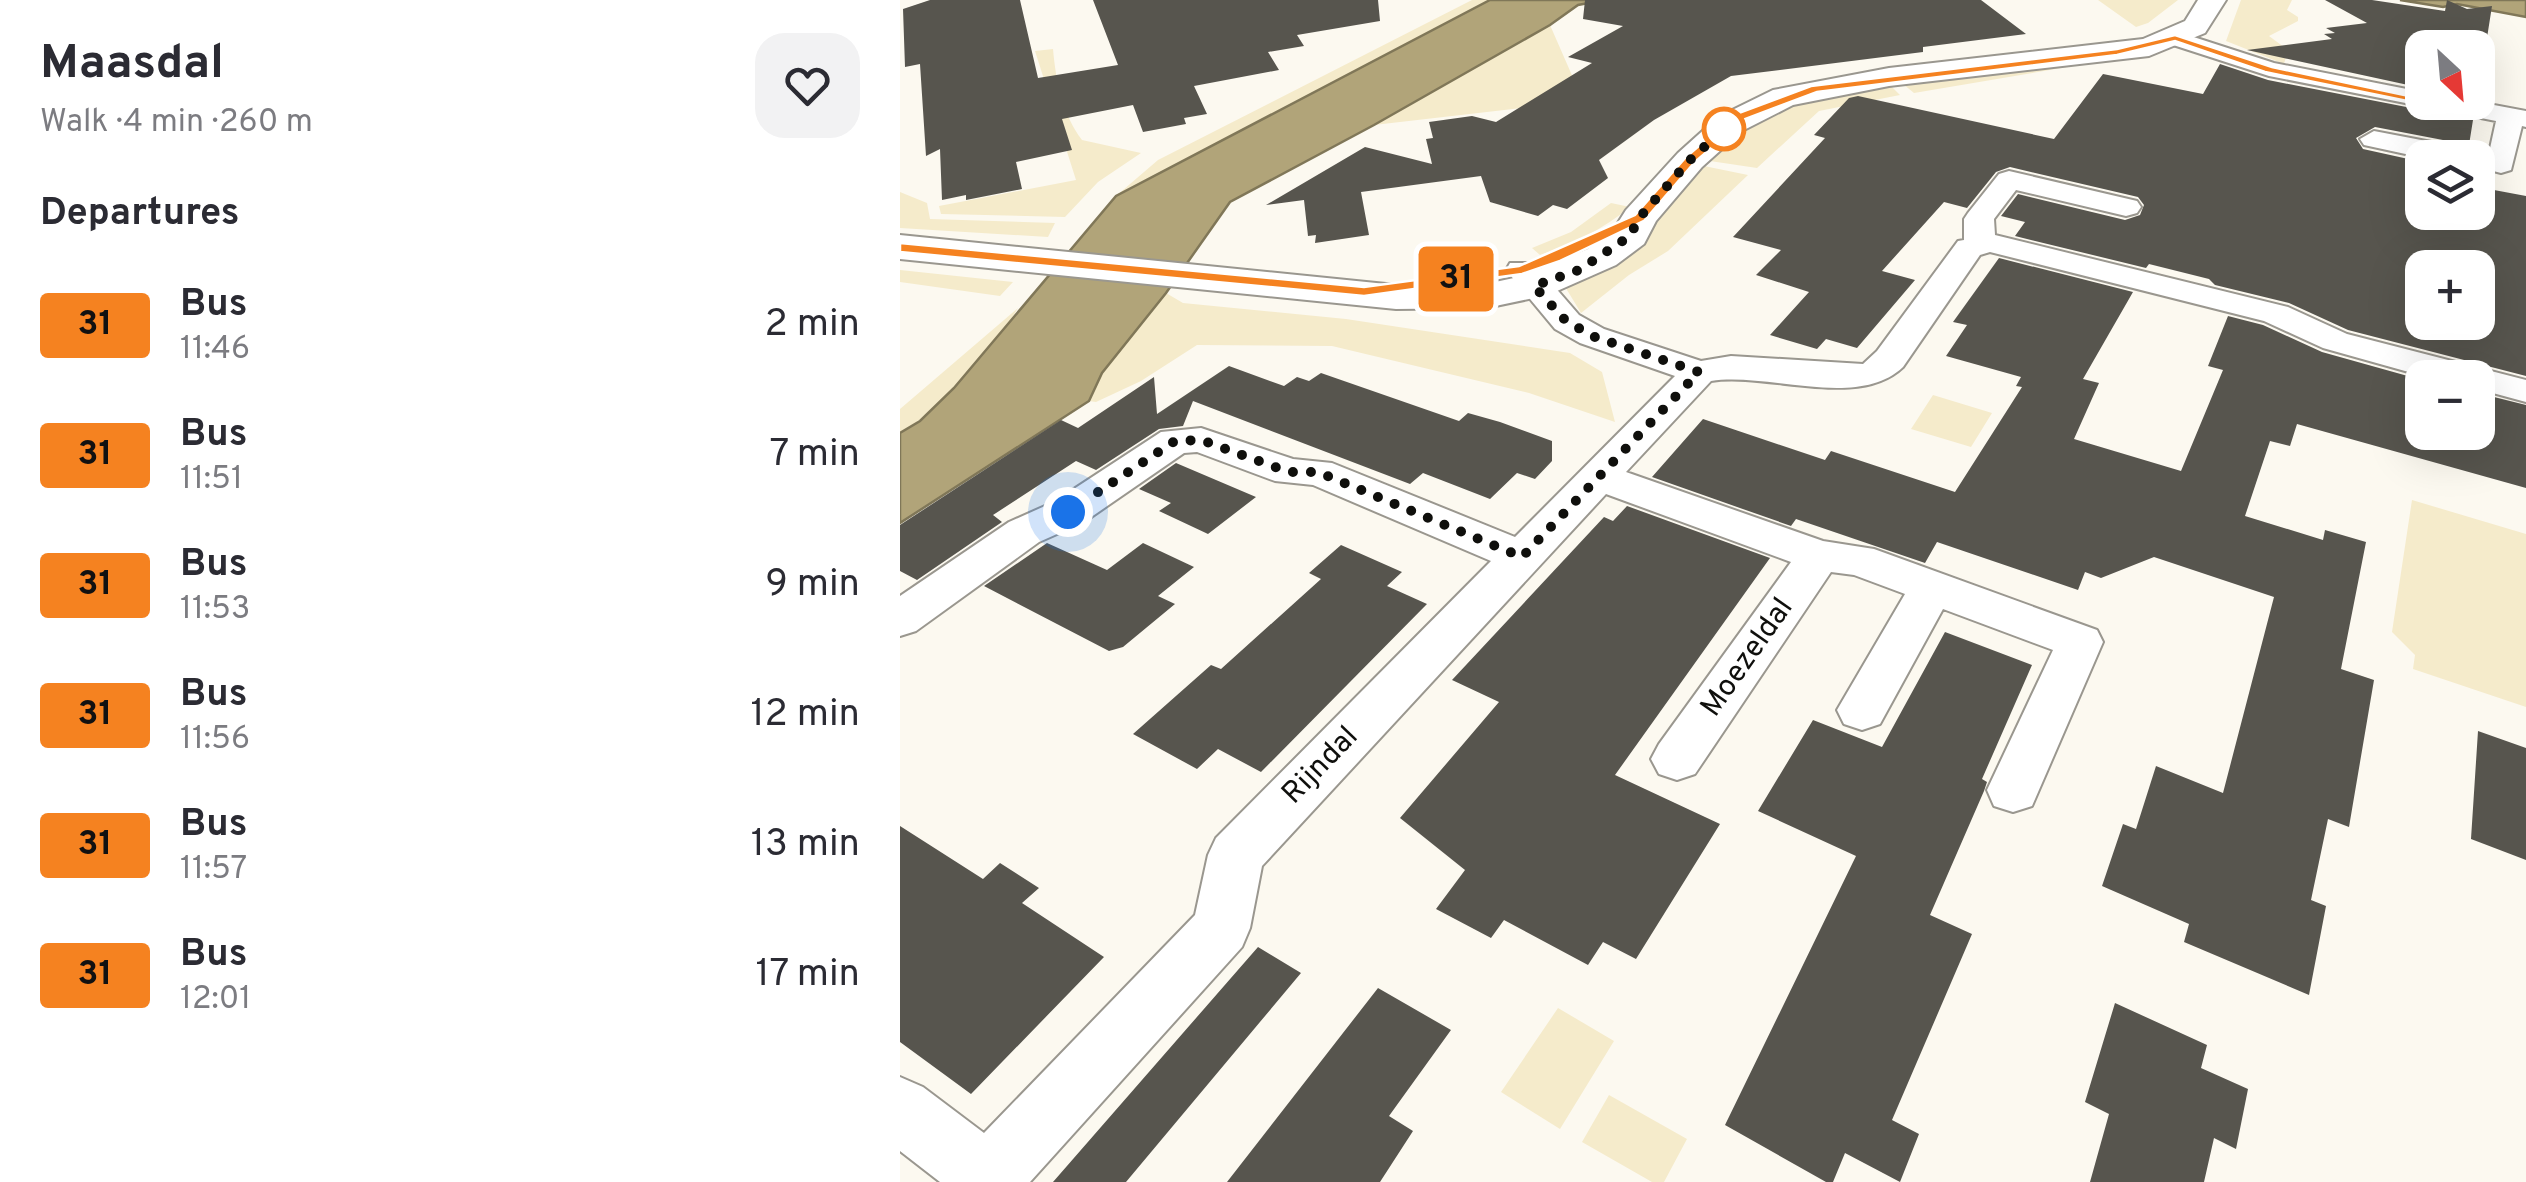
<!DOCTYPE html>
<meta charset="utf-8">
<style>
body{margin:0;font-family:Overpass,sans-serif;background:#f2f2f3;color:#2b2b33;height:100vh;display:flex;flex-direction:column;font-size:38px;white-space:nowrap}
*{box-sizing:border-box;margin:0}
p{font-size:32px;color:#7c7c81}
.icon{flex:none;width:55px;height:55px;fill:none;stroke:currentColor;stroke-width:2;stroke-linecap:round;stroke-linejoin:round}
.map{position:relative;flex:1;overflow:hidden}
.side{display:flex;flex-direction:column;background:#fff;width:900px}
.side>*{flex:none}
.badge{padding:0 20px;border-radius:8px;font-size:35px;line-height:65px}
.needle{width:65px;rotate:154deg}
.fabs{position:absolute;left:1505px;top:30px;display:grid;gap:20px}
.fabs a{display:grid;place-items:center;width:90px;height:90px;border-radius:20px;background:#fff;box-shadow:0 10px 40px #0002;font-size:50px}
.you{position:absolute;width:50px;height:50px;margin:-25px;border:8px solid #fff;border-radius:50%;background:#1a73e8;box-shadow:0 0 0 15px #1a73e833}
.map>.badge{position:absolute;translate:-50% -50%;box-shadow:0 0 0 5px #fff}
h2{padding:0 40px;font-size:38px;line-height:90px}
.round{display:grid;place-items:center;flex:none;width:105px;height:105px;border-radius:30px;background:#f2f2f3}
.head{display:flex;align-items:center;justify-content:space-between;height:170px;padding:0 40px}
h1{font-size:48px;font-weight:700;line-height:75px}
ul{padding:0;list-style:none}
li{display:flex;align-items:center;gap:30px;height:130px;padding:0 40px}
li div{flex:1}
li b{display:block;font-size:38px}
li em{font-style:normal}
li .badge{min-width:110px;font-weight:700;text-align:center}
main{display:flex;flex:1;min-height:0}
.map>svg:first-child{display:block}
.green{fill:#f5ebcb}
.water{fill:#b1a479;stroke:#807758;stroke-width:2.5}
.building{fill:#57554e;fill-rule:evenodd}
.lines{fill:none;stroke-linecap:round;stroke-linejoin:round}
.minor-casing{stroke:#9a978f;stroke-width:4}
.tertiary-casing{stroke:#9a978f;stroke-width:4}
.minor{fill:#fff;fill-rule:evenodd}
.tertiary{fill:#fff;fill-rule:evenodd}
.line{fill:#f58220;stroke:#fff;stroke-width:2.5}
.walk{stroke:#0f0f0c;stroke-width:10;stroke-dasharray:0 18}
.stop-dot{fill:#fff;stroke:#f58220;stroke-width:5}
.labels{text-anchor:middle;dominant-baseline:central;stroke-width:10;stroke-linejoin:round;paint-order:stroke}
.street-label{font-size:30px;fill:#0f0f0c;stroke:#fff}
</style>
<main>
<section class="side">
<div class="head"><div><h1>Maasdal</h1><p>Walk · 4 min · 260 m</p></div><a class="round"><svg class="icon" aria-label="heart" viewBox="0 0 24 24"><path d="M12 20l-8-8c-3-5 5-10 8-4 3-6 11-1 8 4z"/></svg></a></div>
<h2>Departures</h2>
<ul>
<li><span class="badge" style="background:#f58220;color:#111">31</span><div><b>Bus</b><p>11:46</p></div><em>2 min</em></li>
<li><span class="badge" style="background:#f58220;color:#111">31</span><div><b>Bus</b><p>11:51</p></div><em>7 min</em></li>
<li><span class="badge" style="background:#f58220;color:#111">31</span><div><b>Bus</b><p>11:53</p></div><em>9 min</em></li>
<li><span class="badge" style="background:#f58220;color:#111">31</span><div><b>Bus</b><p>11:56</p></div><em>12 min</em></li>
<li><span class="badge" style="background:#f58220;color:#111">31</span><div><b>Bus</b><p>11:57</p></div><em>13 min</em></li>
<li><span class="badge" style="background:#f58220;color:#111">31</span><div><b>Bus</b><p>12:01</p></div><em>17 min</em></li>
</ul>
</section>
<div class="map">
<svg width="1626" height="1182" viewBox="0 0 1626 1182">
<rect width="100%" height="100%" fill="#fcf9f0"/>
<!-- green -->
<path class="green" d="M 572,0 L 590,0 L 216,196 L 258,160 Z
M 1198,0 L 1278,0 L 1248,23 L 1236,27 Z
M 1341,0 L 1392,0 L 1387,10 L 1398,17 L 1398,21 L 1369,36 L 1388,50 L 1384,64 L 1326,41 Z
M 650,25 L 674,80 L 631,107 L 474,125 Z
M 153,49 C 156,82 162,113 182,140 L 241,153 L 198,182 L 165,217 L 41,214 L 39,206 L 176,180 L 135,51 Z
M 1175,63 L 1179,65 L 1014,93 L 1003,84 Z
M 991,86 L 1000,95 L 919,111 L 857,168 L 810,161 L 840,128 L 903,99 Z
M 804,166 L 848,175 L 768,251 L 729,275 L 681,313 L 664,285 L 753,223 Z
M 0,192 L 27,203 L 30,219 L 155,223 L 148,237 L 0,228 Z
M 711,203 L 730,207 C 702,230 674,243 640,255 L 632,248 L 671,232 Z
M 0,270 L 113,282 L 100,296 L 0,282 Z
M 266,293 L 283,303 L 446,319 L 670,353 L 702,372 L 715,422 L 629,393 L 432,346 L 297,345 L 241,381 L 196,402 L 189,401 L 202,373 Z
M 118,308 C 91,354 46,406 0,433 L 0,409 Z
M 1033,395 L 1092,413 L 1071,447 L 1011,429 Z
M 1512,500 L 1626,534 L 1626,707 L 1513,669 L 1515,655 L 1492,632 Z
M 658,1008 L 714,1041 L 660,1129 L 601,1092 Z
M 709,1095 L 787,1139 L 764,1182 L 752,1182 L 682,1142 Z"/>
<!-- water -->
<path class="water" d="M 590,0 L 704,0 L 678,5 L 650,25 L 474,125 L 330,202 L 266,293 L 202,373 L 189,401 L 0,523 L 0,433 L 20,421 L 54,388 L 216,196 Z
M 1500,0 L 1626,0 L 1626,17 L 1557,4 L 1543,7 Z"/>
<!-- building -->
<path class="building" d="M 30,0 L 120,0 L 138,78 L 218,65 L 193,0 L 478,0 L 480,21 L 397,35 L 404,46 L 368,52 L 379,70 L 294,86 L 307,114 L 284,118 L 286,124 L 243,132 L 233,105 L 162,119 L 172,150 L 116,162 L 122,189 L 66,200 L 66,195 L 42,200 L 40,149 L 26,156 L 20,64 L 5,67 L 3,9 Z
M 685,0 L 1081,0 L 1126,34 L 1023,47 L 1023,52 L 831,76 L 754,120 L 699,160 L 708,178 L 667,209 L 653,205 L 638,216 L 590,202 L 581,176 L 461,192 L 469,235 L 415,243 L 416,235 L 408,236 L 404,200 L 366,205 L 465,147 L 532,164 L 526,139 L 533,138 L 529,122 L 572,116 L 596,122 L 692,63 L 668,57 L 723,26 L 683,19 Z
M 1425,0 L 1472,0 L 1545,11 L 1547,0 L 1567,9 L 1592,6 L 1578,95 L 1578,48 L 1522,48 L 1522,88 L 1347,50 L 1432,39 L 1424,34 L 1435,33 L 1426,28 L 1467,23 Z
M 1320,64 L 1368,80 L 1573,120 L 1569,145 L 1475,127 L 1456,138 L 1463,149 L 1522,162 L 1522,212 L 1578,212 L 1578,187 L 1626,196 L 1626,376 L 1448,330 L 1389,303 L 1315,285 L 1309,279 L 1249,264 L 1246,268 L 1115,236 L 1125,222 L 1101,216 L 1118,194 L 1225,220 L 1240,215 L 1244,205 L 1238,197 L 1110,167 L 1096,172 L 1067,208 L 1044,202 L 982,271 L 1015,280 L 957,348 L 926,339 L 917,349 L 870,335 L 909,292 L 856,275 L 881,250 L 833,237 L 925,138 L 914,135 L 949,98 L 958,96 L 1154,139 L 1203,74 L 1303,94 ZM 1522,268 L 1578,268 L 1578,322 L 1522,322 Z
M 1099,258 L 1233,292 L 1183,379 L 1199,383 L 1174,439 L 1281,471 L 1323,370 L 1308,366 L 1328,316 L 1363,325 L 1422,352 L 1522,380 L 1522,432 L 1578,432 L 1578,393 L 1626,405 L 1626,488 L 1397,424 L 1390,446 L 1370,441 L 1345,516 L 1423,540 L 1425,530 L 1466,542 L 1441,669 L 1474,680 L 1449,827 L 1428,819 L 1411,900 L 1426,906 L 1409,995 L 1284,942 L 1289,924 L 1202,886 L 1223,824 L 1236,829 L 1256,766 L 1323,793 L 1374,597 L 1254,557 L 1201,578 L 1185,572 L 1178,590 L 1037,542 L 1025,563 L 896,519 L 891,526 L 752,477 L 803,419 L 925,460 L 931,451 L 1055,492 L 1122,387 L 1116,386 L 1121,377 L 1046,356 L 1067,325 L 1053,322 Z
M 329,366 L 384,386 L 397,377 L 409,381 L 421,373 L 559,421 L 568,413 L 600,422 L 652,441 L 652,461 L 635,479 L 617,473 L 590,499 L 523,473 L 510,484 L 293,401 L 283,426 L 259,429 L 196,470 L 176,461 L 93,515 L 102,522 L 17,580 L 0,571 L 0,525 L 161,420 L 178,428 L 254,377 L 257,414 Z
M 276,463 L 356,497 L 308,534 L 259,511 L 271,503 L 239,489 Z
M 727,506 L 870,558 L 715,775 L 820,824 L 736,959 L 703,942 L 688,965 L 604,920 L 591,938 L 536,909 L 565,870 L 500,818 L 599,702 L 552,680 L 704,517 L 713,521 Z
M 147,543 L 207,570 L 243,543 L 294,567 L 258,596 L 275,604 L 223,647 L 209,651 L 84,586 Z
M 441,545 L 502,572 L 487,586 L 527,604 L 361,772 L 318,749 L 297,769 L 233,734 L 311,665 L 321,669 L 421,579 L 409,573 Z
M 1045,632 L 1132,665 L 1082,779 L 1087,782 L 1084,791 L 1030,915 L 1072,934 L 992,1120 L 1019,1134 L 1000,1182 L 945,1153 L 933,1182 L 926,1182 L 825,1125 L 956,856 L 858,811 L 913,720 L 982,747 Z
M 1578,731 L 1626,748 L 1626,860 L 1571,839 Z
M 0,826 L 83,879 L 100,863 L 139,888 L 122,903 L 204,957 L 71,1094 L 0,1042 Z
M 358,947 L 401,973 L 226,1182 L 153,1182 Z
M 478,988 L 551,1030 L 489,1116 L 513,1131 L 480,1182 L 327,1182 Z
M 1215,1003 L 1307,1045 L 1301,1068 L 1348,1089 L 1336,1149 L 1314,1138 L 1304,1182 L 1190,1182 L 1209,1114 L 1185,1102 Z"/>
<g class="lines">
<defs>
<path id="minor" d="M 1275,31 L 1374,63 L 1522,92 L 1522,102 L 1578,102 L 1626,111 L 1626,127 L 1622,126 L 1611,170 L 1601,173 L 1578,167 L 1578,158 L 1524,158 L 1464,145 L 1460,139 L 1474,131 L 1589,153 L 1596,121 L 1369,76 L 1267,43 L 1263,38 L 1267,33 Z
M 1109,171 L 1237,201 L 1241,207 L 1237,213 L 1226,216 L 1116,190 L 1094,219 L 1095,235 L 1388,307 L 1447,334 L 1626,380 L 1626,402 L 1578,389 L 1578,378 L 1530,378 L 1423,348 L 1364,321 L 1090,252 L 1080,255 L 1003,367 C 958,410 869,372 811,381 L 726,472 L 923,541 L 974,549 L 1197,630 L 1203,642 L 1132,806 L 1113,812 L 1094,806 L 1087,790 L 1153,650 L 1043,609 L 980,724 L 962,730 L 944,724 L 937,710 L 1005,594 L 954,575 L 931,572 L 795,774 L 777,780 L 759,774 L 751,759 L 759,744 L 891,562 L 706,494 L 362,866 L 350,928 L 342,947 L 130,1182 L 40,1182 L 0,1151 L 0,1077 L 23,1087 L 84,1133 L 295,915 L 308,855 L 316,838 L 591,561 L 413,485 L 375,481 L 297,452 L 284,453 L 184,522 L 139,542 L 16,631 L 0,636 L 0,596 L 109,522 L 154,502 L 261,432 L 301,428 L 393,459 L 432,463 L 615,537 L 775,376 L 680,343 L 655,329 L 606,270 L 610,263 L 634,263 L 679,315 L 704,329 L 801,361 L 831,356 L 963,364 L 977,351 L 1058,241 L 1064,240 L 1064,219 L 1068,213 L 1099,174 Z"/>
<path id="tertiary" d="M 1298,0 L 1326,0 L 1305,33 L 1249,56 L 989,86 L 893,105 L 842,131 L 802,167 L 756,221 L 744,244 L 716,265 L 648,295 L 586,308 L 496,309 L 0,259 L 0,235 L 496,285 L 586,284 L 623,276 L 688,249 L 714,229 L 726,210 L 778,153 L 818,117 L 873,90 L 989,68 L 1243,39 L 1285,21 Z"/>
</defs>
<!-- minor casing -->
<use href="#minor" class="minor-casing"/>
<!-- tertiary casing -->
<use href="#tertiary" class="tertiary-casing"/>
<!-- minor -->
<use href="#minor" class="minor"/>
<!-- tertiary -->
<use href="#tertiary" class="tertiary"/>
</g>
<!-- line -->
<path class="line" d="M 1275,35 L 1372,67 L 1528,100 L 1522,104 L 1365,72 L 1275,41 L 1217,55 L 917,92 L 845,119 L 795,162 L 744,221 L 660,261 L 622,274 L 464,296 L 0,252 L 0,243 L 464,287 L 619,266 L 735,215 L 786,157 L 836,114 L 911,86 L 1217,49 Z"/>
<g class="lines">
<!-- walk -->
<path class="walk" d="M 168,512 L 275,441 L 301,440 L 389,472 L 418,472 L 622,557 L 799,372 L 692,336 L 665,320 L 634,286 L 679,270 L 730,236 L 739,218 L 790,160 L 824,129"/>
</g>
<!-- markers -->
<circle class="stop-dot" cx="824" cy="129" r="20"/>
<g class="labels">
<!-- street labels -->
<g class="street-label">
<text transform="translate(848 658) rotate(-55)">Moezeldal</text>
<text transform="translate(421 766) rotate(-46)">Rijndal</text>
</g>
</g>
</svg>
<div class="fabs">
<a><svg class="needle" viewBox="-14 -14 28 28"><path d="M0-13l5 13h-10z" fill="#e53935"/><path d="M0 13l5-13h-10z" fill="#7c7c81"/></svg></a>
<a><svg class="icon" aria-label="layers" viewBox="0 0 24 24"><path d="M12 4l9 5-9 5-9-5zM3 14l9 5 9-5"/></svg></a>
<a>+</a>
<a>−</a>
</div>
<div class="you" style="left:168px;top:512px"></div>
<b class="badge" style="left:556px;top:279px;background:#f58220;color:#111">31</b>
</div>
</main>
